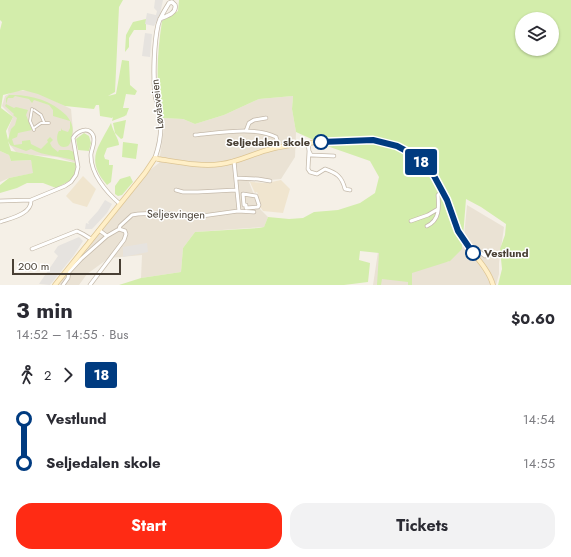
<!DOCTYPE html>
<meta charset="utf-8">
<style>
body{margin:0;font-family:Jost,sans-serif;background:#f2f2f3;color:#2b2b33;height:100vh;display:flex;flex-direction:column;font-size:15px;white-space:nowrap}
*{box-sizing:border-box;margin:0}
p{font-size:13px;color:#7c7c81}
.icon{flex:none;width:22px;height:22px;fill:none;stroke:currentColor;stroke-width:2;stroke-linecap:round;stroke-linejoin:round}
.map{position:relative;height:285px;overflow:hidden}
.details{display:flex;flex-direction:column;background:#fff;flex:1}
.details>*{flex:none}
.badge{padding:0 8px;border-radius:3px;font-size:14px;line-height:26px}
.tools{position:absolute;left:515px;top:12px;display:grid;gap:8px}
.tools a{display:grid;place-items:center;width:44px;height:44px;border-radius:50%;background:#fff;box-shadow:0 1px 3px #0004;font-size:20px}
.scale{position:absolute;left:12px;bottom:10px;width:109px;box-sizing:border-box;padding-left:4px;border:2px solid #494035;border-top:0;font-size:11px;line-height:14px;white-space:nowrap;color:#494035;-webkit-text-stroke:3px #fff;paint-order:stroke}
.map>.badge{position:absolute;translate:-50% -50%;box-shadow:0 0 0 2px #fff}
.legs{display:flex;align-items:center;gap:6px;height:44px;padding:0 16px;font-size:13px}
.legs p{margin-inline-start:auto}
.head{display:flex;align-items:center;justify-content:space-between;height:68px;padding:0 16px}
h1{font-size:22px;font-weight:700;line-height:30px}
.button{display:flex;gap:8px;margin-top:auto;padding:8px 16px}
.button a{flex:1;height:46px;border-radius:16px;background:#ff2b14;color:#fff;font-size:16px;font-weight:700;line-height:46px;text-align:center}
.button a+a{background:#f2f2f3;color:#2b2b33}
ul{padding:0 16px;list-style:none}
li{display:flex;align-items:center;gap:14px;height:44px;font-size:15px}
li i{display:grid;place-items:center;width:6px;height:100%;margin:0 5px;background:currentColor}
li i::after{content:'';width:10px;height:10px;margin:-5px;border:3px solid;border-radius:50%;background:#fff}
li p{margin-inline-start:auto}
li:first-child i{background:linear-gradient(#0000 50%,currentColor 0)}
li:last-child i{background:linear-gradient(currentColor 50%,#0000 0)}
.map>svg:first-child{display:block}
.residential{fill:#eae2d4}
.education{fill:#f0e5cf}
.green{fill:#d3edab;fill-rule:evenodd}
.parking{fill:#e6e3df}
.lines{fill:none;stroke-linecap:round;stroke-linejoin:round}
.pedestrian-casing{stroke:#c5baab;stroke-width:3.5}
.minor-casing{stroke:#c5baab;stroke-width:4.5}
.tertiary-casing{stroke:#c5baab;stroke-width:5}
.secondary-casing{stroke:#ddc594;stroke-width:5.5}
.pedestrian{stroke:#fff;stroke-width:2}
.minor{stroke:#fff;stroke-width:3}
.tertiary{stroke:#fff;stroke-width:3.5}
.secondary{stroke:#ffefc7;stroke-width:4}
.line-1-casing{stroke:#fff;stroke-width:9}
.line-1{stroke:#003b80;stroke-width:6}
.stop-1-dot{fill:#fff;stroke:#003b80;stroke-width:2}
.labels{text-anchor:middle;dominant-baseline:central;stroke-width:3;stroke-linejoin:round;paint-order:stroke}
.street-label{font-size:11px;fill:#494035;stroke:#fff}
.stop-label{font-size:11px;font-weight:bold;fill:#494035;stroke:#fff;text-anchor:end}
</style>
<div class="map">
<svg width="571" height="285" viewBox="0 0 571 285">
<rect width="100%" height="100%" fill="#f5f0e7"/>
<!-- residential -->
<path class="residential" d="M 33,90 L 71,109 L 76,163 L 57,157 L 33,155 L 16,152 L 10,145 L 8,129 L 13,117 L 2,106 L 5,96 L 14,91 Z
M 293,96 L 292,109 L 296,132 L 295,157 L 281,179 L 249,182 L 259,208 L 268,217 L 264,227 L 195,232 L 183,248 L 181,272 L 141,278 L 142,255 L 109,258 L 87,274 L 79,285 L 59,285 L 80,254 L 126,195 L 150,170 L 159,163 L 164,127 L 163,118 L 183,119 L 195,124 L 224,115 L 259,99 Z
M 0,151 L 9,155 L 11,161 L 31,160 L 34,173 L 9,178 L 0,182 Z
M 467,205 L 504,227 L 499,263 L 499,274 L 496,285 L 373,285 L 378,252 L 448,262 L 463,247 Z"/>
<!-- education -->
<path class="education" d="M 83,176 L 96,189 L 87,207 L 73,203 L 66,196 Z
M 281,180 L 290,189 L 283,213 L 263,211 L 261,208 L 258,207 L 258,195 L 257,192 L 255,193 L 250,182 L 267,183 Z"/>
<!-- green -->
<path class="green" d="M 0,0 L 123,0 L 119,7 L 115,92 L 108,96 L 116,94 L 122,60 L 129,61 L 130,85 L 137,91 L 135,95 L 126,94 L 123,108 L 129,108 L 126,116 L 125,115 L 125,116 L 112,121 L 113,117 L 112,118 L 100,116 L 99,105 L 96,105 L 94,109 L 65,106 L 38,94 L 23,90 L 3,95 L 1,108 L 13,117 L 6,131 L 8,140 L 11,129 L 15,125 L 17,118 L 13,115 L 14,114 L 5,106 L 6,104 L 6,98 L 9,95 C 29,94 51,100 66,115 C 71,121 74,126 72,135 C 71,138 71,144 68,146 C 57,151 55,137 59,131 L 61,131 L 61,128 L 62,130 L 68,132 L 70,128 L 70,121 L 53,116 L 53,110 L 49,105 L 34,100 L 32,103 L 29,99 L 15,96 L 13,98 L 8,98 L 6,104 L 14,108 L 16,107 L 28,110 L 26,115 L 32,130 L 18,133 L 17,137 L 12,139 L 14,145 L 22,144 L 22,141 L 30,140 L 31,144 L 41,149 L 48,142 L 47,140 L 50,137 L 53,140 L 50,143 L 52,147 L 58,152 L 59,150 L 69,150 L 74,152 L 76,161 C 62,156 43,156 31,149 L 26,151 L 10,145 L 8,141 L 11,151 L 76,163 L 75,178 L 56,188 L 43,183 L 27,183 L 17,188 L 0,193 L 0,185 L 9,178 L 33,173 L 31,160 L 11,161 L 9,155 L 0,151 L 0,30 L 2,22 L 0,20 Z
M 179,0 L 571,0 L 571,285 L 498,285 L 502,269 L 500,249 L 505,235 L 506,224 L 481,207 L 466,199 L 462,249 L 450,261 L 412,273 L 412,285 L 408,285 L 408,282 L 382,279 L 381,285 L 377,285 L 379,253 L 360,251 L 359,260 L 370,263 L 368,282 L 344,285 L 119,285 L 141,278 L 181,272 L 183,248 L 195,232 L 259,228 L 264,227 L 268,217 L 289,219 L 303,218 L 314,212 L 338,210 L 360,203 L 375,193 L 379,177 L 370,161 L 327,146 L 296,132 L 292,109 L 293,96 L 259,99 L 224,115 L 195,124 L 183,119 L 163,118 C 155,83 157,56 162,21 L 178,11 ZM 522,19 L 552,19 L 552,49 L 522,49 Z
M 146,19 L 146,30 L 134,30 L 129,38 L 129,47 L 125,52 L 126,35 L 133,22 Z
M 126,120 L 123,138 L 121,139 L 115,133 L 113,123 Z
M 111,123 C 113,132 119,139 119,145 L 107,148 L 104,156 L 105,159 L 109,160 L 109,165 L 113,165 L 111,182 L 107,185 C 85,160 98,148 111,123 Z
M 84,133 L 89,136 L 91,143 L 89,151 L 78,150 L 76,139 Z
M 123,142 L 138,144 L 136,159 L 122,157 Z
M 130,176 L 133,182 L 122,195 L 118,196 L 115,194 L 115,186 L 120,179 Z"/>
<!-- parking -->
<path class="parking" d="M 155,0 L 163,0 L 160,14 L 154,26 L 145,24 L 147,13 L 156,15 L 157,11 L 154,8 Z
M 145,33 L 152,34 L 150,57 L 142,56 Z
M 105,200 L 112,204 L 107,213 L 92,229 L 85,229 L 86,223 L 89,224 L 88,222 L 98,211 Z
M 79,237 L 83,241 L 74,255 L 50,285 L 39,284 L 58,256 L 54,252 L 58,246 Z
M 147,243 L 148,252 L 123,257 L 123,247 Z"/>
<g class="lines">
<defs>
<path id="pedestrian" d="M 32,109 L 30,121 L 34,130
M 34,110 L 41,115 L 44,122
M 34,128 L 41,123 L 49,123"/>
<path id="minor" d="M 246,131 L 249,123 L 254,120 L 266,118
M 195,135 C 218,133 255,126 276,137 L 279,147
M 308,143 L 309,151 L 311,155 L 334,156
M 309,151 L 308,169 L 310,172 L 317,174 L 325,169 C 337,173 342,177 345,189 L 350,190
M 234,161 L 239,211
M 236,178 L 258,179 L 270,181
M 176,190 L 183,192 L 198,192 L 236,190
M 243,194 L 256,196 L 259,205 L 258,207 L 246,208 L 246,205 L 244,205 Z
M 0,201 L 31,200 L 65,186 L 71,182 L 76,175 L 78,167 L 73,138 C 77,131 88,126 93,135 C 96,142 92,147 91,154 C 90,173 106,192 120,204
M 411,221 L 428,215 L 438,209
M 0,222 C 11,218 32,214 31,200
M 427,226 C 440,220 439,207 438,195 L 443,190
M 99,230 L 107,236 L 119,229 L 120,226 L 132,215 L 138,214 L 160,213 L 202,216 L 238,211 L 254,212
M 32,249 L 77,231 L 83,234 L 91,239
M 473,253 L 477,250 L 485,256
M 63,285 L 68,278 L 69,272 L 81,259 L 107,236
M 90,285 L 124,240 L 126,234 L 125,231 L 119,229"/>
<path id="tertiary" d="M 155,158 C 160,144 162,129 160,115 C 159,108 156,101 155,94 C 153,75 154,43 158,25 C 160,17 165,10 169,3 L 172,2 L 175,5 C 177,13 167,16 160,19"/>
<path id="secondary" d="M 55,285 L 145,173 L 155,158 L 158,159 C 178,162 201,167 221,164 C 238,162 254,153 271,149 C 289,144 309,143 328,141 C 371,138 403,137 433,173 C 447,191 448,213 458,232 C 467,249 488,266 493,285"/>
</defs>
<!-- pedestrian casing -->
<use href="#pedestrian" class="pedestrian-casing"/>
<!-- minor casing -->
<use href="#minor" class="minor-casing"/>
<!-- tertiary casing -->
<use href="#tertiary" class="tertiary-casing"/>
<!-- secondary casing -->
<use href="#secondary" class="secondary-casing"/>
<!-- pedestrian -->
<use href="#pedestrian" class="pedestrian"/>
<!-- minor -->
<use href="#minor" class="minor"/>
<!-- tertiary -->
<use href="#tertiary" class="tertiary"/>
<!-- secondary -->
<use href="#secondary" class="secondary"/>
</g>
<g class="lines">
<defs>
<path id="line-1" d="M 321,142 L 373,140 L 397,146 L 414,155 L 433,174 L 447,200 L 458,231 L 473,253"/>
</defs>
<!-- line-1 casing -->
<use href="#line-1" class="line-1-casing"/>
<!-- line-1 -->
<use href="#line-1" class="line-1"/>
</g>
<!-- markers -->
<g class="stop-1-dot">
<circle cx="321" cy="142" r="7"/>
<circle cx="473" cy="253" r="7"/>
</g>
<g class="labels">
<!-- street labels -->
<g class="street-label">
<text transform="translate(157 104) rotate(-96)">Løvåsveien</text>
<text transform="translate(176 214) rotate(1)">Seljesvingen</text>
</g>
<!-- stop labels -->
<g class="stop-label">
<text x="310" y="142">Seljedalen skole</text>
<text x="484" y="253" text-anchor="start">Vestlund</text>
</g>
</g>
</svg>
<div class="tools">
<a><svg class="icon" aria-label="layers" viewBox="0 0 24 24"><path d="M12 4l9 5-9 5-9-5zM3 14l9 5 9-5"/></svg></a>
</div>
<div class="scale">200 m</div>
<b class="badge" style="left:421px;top:162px;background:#003b80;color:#fff">18</b>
</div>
<section class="details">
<div class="head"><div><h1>3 min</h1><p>14:52 – 14:55 · Bus</p></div><b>$0.60</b></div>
<div class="legs"><svg class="icon" aria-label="walk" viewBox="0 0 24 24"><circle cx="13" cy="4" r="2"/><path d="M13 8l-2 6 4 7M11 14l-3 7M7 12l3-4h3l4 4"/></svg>2<svg class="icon" aria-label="forward" viewBox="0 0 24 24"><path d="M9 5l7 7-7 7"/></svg><b class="badge" style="background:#003b80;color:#fff">18</b></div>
<ul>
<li><i style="color:#003b80"></i><b>Vestlund</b><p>14:54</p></li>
<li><i style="color:#003b80"></i><b>Seljedalen skole</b><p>14:55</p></li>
</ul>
<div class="button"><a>Start</a><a>Tickets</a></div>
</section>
